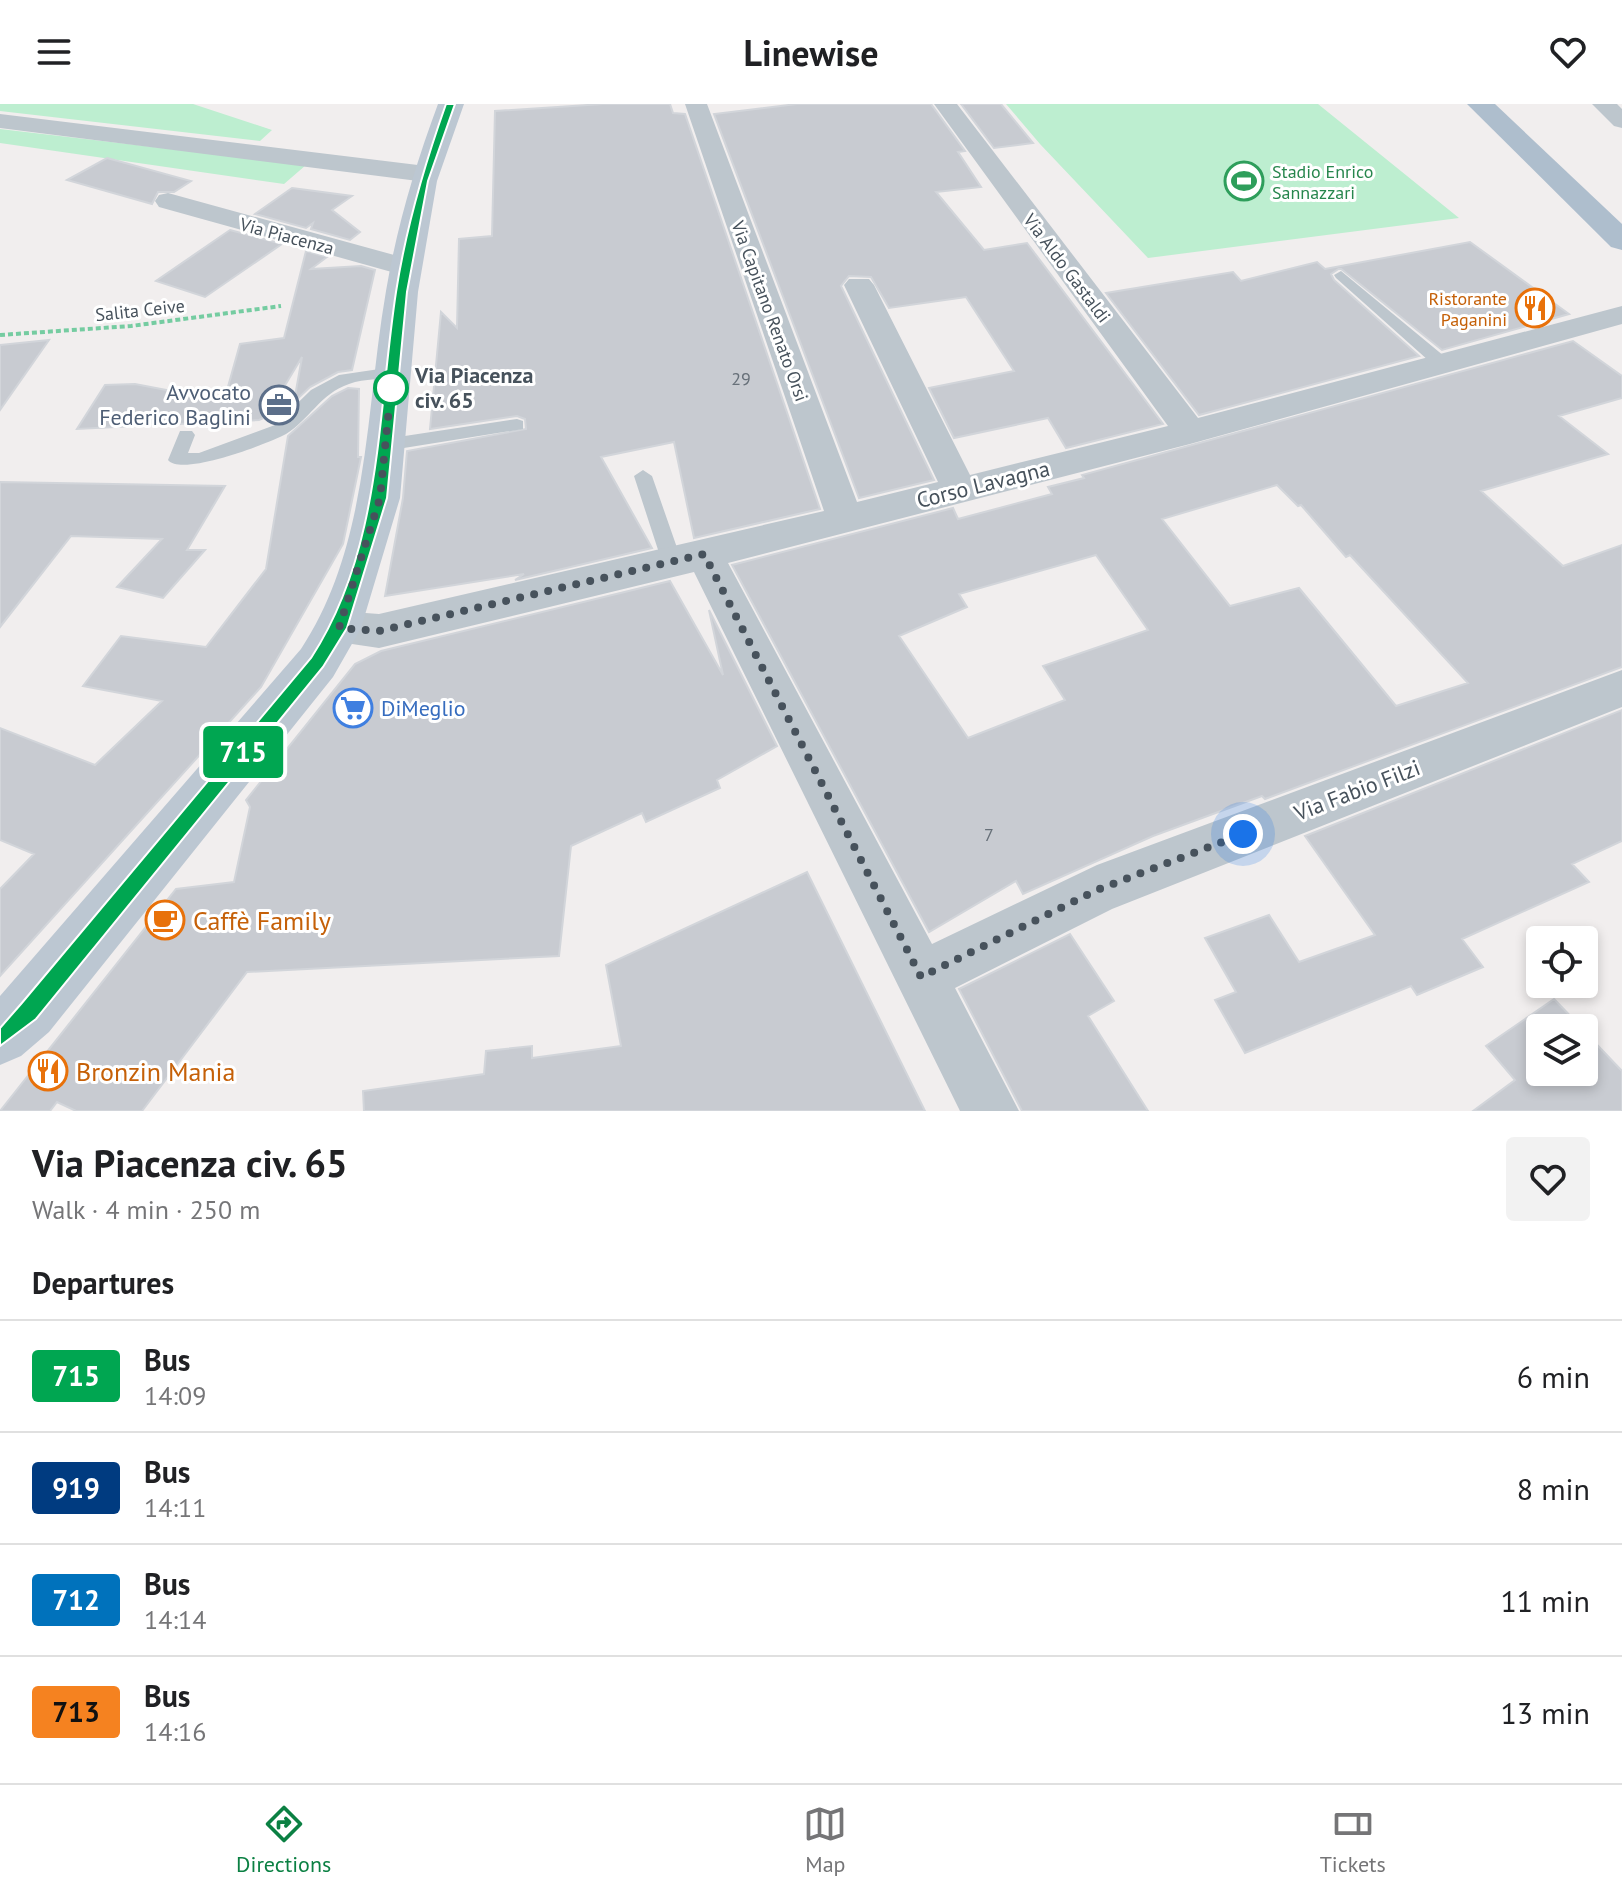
<!DOCTYPE html>
<meta charset="utf-8">
<style>
body{margin:0;font-family:"PT Sans",sans-serif;background:#f2f2f2;color:#202124;height:100vh;display:flex;flex-direction:column;font-size:30px;white-space:nowrap}
*{box-sizing:border-box;margin:0}
p{font-size:26px;color:#757577}
.icon{flex:none;width:44px;height:44px;fill:none;stroke:currentColor;stroke-width:2;stroke-linecap:round;stroke-linejoin:round}
.map{position:relative;height:1007px;overflow:hidden}
.drawer{display:flex;flex-direction:column;background:#fff;flex:1}
.drawer>*{flex:none}
.badge{padding:0 16px;border-radius:6px;font-size:28px;line-height:52px}
.fabs{position:absolute;left:1526px;top:822px;display:grid;gap:16px}
.fabs a{display:grid;place-items:center;width:72px;height:72px;border-radius:8px;background:#fff;box-shadow:0 4px 12px #0003;font-size:40px}
.you{position:absolute;width:40px;height:40px;margin:-20px;border:6px solid #fff;border-radius:50%;background:#1a73e8;box-shadow:0 0 0 12px #1a73e833}
.map>.badge{position:absolute;translate:-50% -50%;box-shadow:0 0 0 4px #fff}
h2{padding:0 32px;font-size:30px;line-height:72px}
.round{display:grid;place-items:center;flex:none;width:84px;height:84px;border-radius:8px;background:#f2f2f2}
.overview{display:flex;align-items:center;justify-content:space-between;height:136px;padding:0 32px}
h1{font-size:38px;font-weight:800;line-height:60px}
ul{padding:0;list-style:none}
li{display:flex;align-items:center;gap:24px;height:112px;padding:0 32px;border-top:2px solid #e0e0e0}
li div{flex:1}
li b{display:block;font-size:30px}
li em{font-style:normal}
li .badge{min-width:88px;font-weight:700;text-align:center}
header{display:flex;justify-content:space-between;align-items:center;height:104px;padding:0 32px;background:#fff;font-size:36px;font-weight:800}
.tab-bar{display:flex;justify-content:space-around;align-items:center;height:112px;border-top:2px solid #e0e0e0;background:#fff;font-size:22px;color:#757577}
.tab-bar a{display:grid;justify-items:center;gap:4px}
.tab-bar .active{color:#0b8043}
.map>svg:first-child{display:block}
.green{fill:#bdeed0}
.building{fill:#c8cbd1;stroke:#d2d5da;stroke-width:2;fill-rule:evenodd}
.lines{fill:none;stroke-linecap:round;stroke-linejoin:round}
.path{stroke:#75cca1;stroke-width:4;stroke-dasharray:5 3;stroke-linecap:butt}
.lane{fill:#bdc6cd;fill-rule:evenodd}
.street{fill:#bdc6cd;fill-rule:evenodd}
.secondary{fill:#bcc7d2;fill-rule:evenodd}
.primary{fill:#aebecd;fill-rule:evenodd}
.line{fill:#00a651;stroke:#fff;stroke-width:2}
.walk{stroke:#47525c;stroke-width:8;stroke-dasharray:0 14.4}
.stop-dot{fill:#fff;stroke:#00a651;stroke-width:4}
.labels{text-anchor:middle;dominant-baseline:central;stroke-width:6;stroke-linejoin:round;paint-order:stroke}
.far-leisure-label{font-size:18px;fill:#27864d;stroke:#fff;text-anchor:start}
.far-street-label{font-size:18px;fill:#47525c;stroke:#fff}
.far-food-label{font-size:18px;fill:#c56008;stroke:#fff;text-anchor:end}
.number-label{font-size:18px;fill:#677079}
.stop-label{font-size:22px;font-weight:bold;fill:#47525c;stroke:#fff;text-anchor:start}
.service-label{font-size:22px;fill:#4e5e75;stroke:#fff;text-anchor:end}
.street-label{font-size:22px;fill:#47525c;stroke:#fff}
.shop-label{font-size:22px;fill:#366cbe;stroke:#fff;text-anchor:start}
.near-food-label{font-size:26px;fill:#c56008;stroke:#fff;text-anchor:start}
</style>
<header><svg class="icon" aria-label="menu" viewBox="0 0 24 24"><path d="M4 6h16M4 12h16M4 18h16"/></svg>Linewise<svg class="icon" aria-label="heart" viewBox="0 0 24 24"><path d="M12 20l-8-8c-3-5 5-10 8-4 3-6 11-1 8 4z"/></svg></header>
<div class="map">
<svg width="1622" height="1007" viewBox="0 0 1622 1007">
<rect width="100%" height="100%" fill="#f1eeee"/>
<!-- green -->
<path class="green" d="M 0,0 L 193,0 L 272,26 L 260,37 L 0,7 Z
M 1006,0 L 1318,0 L 1459,114 L 1148,154 L 1040,40 Z
M 0,25 L 306,61 L 284,80 L 0,39 Z"/>
<!-- building -->
<path class="building" d="M 603,0 L 670,0 L 673,9 L 685,10 L 820,405 L 694,434 L 674,338 L 601,353 L 652,444 L 515,476 L 524,470 L 385,492 L 403,394 L 407,347 L 526,325 L 525,315 L 517,312 L 430,325 L 441,208 L 457,224 L 459,135 L 492,132 L 495,7 Z
M 797,0 L 931,0 L 965,47 L 958,48 L 981,83 L 936,88 L 984,146 L 1027,139 L 1163,320 L 1066,344 L 1048,314 L 954,334 L 929,284 L 1014,267 L 966,193 L 889,204 L 871,173 L 849,172 L 841,182 L 934,376 L 859,394 L 714,10 Z
M 961,0 L 1001,0 L 1033,39 L 994,44 Z
M 107,54 L 191,77 L 174,88 L 158,88 L 152,100 L 67,76 Z
M 292,84 L 352,92 L 332,106 L 360,128 L 350,136 L 311,125 L 313,119 L 306,124 L 255,110 Z
M 230,126 L 282,140 L 205,193 L 156,177 Z
M 1470,138 L 1569,210 L 1442,246 L 1340,164 L 1331,170 L 1334,176 L 1419,252 L 1199,311 L 1106,189 L 1233,168 L 1241,177 L 1317,158 L 1325,165 Z
M 306,147 L 327,153 L 311,165 L 361,162 L 375,166 L 352,266 L 338,268 L 310,283 L 294,298 L 302,253 L 266,313 L 259,316 L 77,325 L 105,281 L 135,280 L 224,297 L 240,240 L 284,234 Z
M 49,236 L 0,306 L 0,241 Z
M 1573,237 L 1622,272 L 1622,294 L 1559,312 L 1608,350 L 1481,387 L 1563,462 L 1622,441 L 1622,563 L 1265,695 L 1262,692 L 1153,732 L 1023,790 L 1016,777 L 929,828 L 732,461 L 953,404 L 958,415 L 1052,390 L 1048,383 L 1084,374 L 1082,371 ZM 1277,381 L 1298,402 L 1301,401 L 1346,453 L 1350,451 L 1468,579 L 1396,602 L 1299,484 L 1230,502 L 1162,415 ZM 1096,451 L 1148,526 L 1043,562 L 1065,596 L 968,634 L 899,532 L 967,503 L 959,490 Z
M 348,284 L 359,285 L 358,353 L 361,353 L 343,440 L 261,583 L 0,872 L 0,785 L 34,750 L 0,736 L 0,624 L 95,661 L 162,597 L 83,582 L 121,532 L 206,543 L 266,465 L 288,332 L 332,292 Z
M 0,378 L 225,382 L 187,446 L 205,446 L 163,494 L 117,483 L 162,435 L 71,432 L 0,523 Z
M 670,477 L 723,571 L 709,506 L 777,642 L 717,676 L 720,684 L 646,718 L 642,709 L 571,742 L 559,852 L 247,868 L 142,1007 L 76,1007 L 57,998 L 50,1007 L 0,1007 L 176,785 L 234,778 L 250,703 L 246,696 L 355,560 L 381,547 Z
M 1622,606 L 1622,737 L 1572,760 L 1589,778 L 1462,835 L 1483,863 L 1417,891 L 1411,882 L 1245,949 L 1215,896 L 1236,888 L 1205,834 L 1269,811 L 1299,858 L 1375,831 L 1305,732 Z
M 807,768 L 925,1007 L 364,1007 L 363,987 L 484,970 L 486,947 L 532,942 L 532,954 L 621,942 L 606,861 Z
M 1070,830 L 1114,897 L 1088,912 L 1148,1007 L 1022,1007 L 959,885 Z
M 1554,895 L 1582,924 L 1540,924 L 1540,968 L 1584,968 L 1584,927 L 1622,967 L 1622,1007 L 1473,1007 L 1515,976 L 1486,942 Z"/>
<g class="lines">
<!-- path -->
<path class="path" d="M 0,231 L 131,222 L 281,202"/>
<!-- lane -->
<path class="lane" d="M 1341,167 L 1450,257 L 1450,265 L 1438,265 L 1336,174 L 1334,171 Z
M 393,263 L 401,268 L 399,272 C 383,276 365,274 349,280 C 321,289 309,316 286,330 C 267,340 182,373 168,356 L 180,327 L 192,327 L 195,331 L 188,349 L 199,349 L 275,321 L 311,286 L 339,271 Z
M 517,315 L 523,317 L 523,325 L 385,347 L 376,341 L 385,335 Z
M 643,366 L 652,372 L 682,458 L 679,463 L 672,465 L 662,458 L 634,372 Z"/>
<!-- street -->
<path class="street" d="M 685,0 L 707,0 L 857,398 L 938,378 L 844,181 L 849,175 L 869,175 L 874,181 L 970,371 L 1168,322 L 934,0 L 957,0 L 1198,314 L 1622,202 L 1622,220 L 1190,340 L 728,459 L 932,840 L 1097,761 L 1622,566 L 1622,603 L 1112,805 L 955,884 L 1019,1007 L 960,1007 L 694,468 L 379,544 L 325,536 L 319,524 L 325,512 L 339,507 L 379,510 L 824,407 Z
M 1592,0 L 1617,0 L 1622,5 L 1622,24 L 1614,22 Z
M 0,10 L 426,62 L 439,70 L 426,78 L 0,24 Z
M 168,89 L 416,157 L 420,163 L 416,169 L 406,172 L 159,103 L 155,97 L 159,91 Z"/>
<!-- secondary -->
<path class="secondary" d="M 438,0 L 464,0 L 437,77 L 418,188 L 400,394 L 361,524 L 333,573 L 49,928 L 21,952 L 0,961 L 0,892 L 301,545 C 370,440 365,307 386,187 C 397,122 415,62 438,0 Z"/>
<!-- primary -->
<path class="primary" d="M 1467,0 L 1495,0 L 1622,120 L 1622,146 L 1611,143 Z"/>
</g>
<!-- line -->
<path class="line" d="M 446,0 L 455,0 L 428,77 L 407,188 L 387,394 L 347,524 L 323,563 L 36,915 L 0,942 L 0,924 L 21,900 L 311,554 C 382,445 377,312 396,188 C 406,123 424,62 446,0 Z"/>
<g class="lines">
<!-- walk -->
<path class="walk" d="M 391,284 L 380,394 L 339,524 L 379,527 L 704,450 L 921,873 L 1097,786 L 1243,730"/>
</g>
<!-- icons -->
<defs>
<symbol id="stadium-ring" viewBox="-11 -11 22 22"><circle r="9.5" fill="#fff" stroke="#2e9e5b" stroke-width="1.5"/><path d="M0-5a6.5 5 0 1 0 0 10a6.5 5 0 1 0 0-10ZM-3.5-1.8h7v3.6h-7Z" fill="#2e9e5b"/></symbol>
<symbol id="restaurant-ring" viewBox="-11 -11 22 22"><circle r="9.5" fill="#fff" stroke="#e8710a" stroke-width="1.5"/><path d="M-5-6h1v4h1v-4h1v4h1v-4h1v5L-1.5 .5V6h-2V.5L-5-1ZM5-6V6H3V1.5H1.5Q1.5-4 5-6Z" fill="#e8710a"/></symbol>
<symbol id="office-ring" viewBox="-11 -11 22 22"><circle r="9.5" fill="#fff" stroke="#5c6f8a" stroke-width="1.5"/><path d="M-6-3h4V-5.5h4V-3h4V5H-6ZM-1-4.5V-3h2v-1.5ZM-6 0V1H6V0Z" fill="#5c6f8a"/></symbol>
<symbol id="supermarket-ring" viewBox="-11 -11 22 22"><circle r="9.5" fill="#fff" stroke="#3f7fe0" stroke-width="1.5"/><path d="M-6-5.5h2.5l.6 2H6L4.5 2H-2.5L-4.4-4H-6ZM-1.5 3.2a1.3 1.3 0 1 0 .1 0ZM3 3.2a1.3 1.3 0 1 0 .1 0Z" fill="#3f7fe0"/></symbol>
<symbol id="cafe-ring" viewBox="-11 -11 22 22"><circle r="9.5" fill="#fff" stroke="#e8710a" stroke-width="1.5"/><path d="M-5.5-4.5H6V0H3Q3 3.5 0 3.5H-2.5Q-5.5 3.5-5.5 0ZM3-3.2v2h1.7v-2ZM-6 4.5H4V6H-6Z" fill="#e8710a"/></symbol>
</defs>
<g fill-rule="evenodd">
<use href="#stadium-ring" x="1222" y="55" width="44" height="44"/>
<use href="#restaurant-ring" x="1513" y="182" width="44" height="44"/>
<use href="#office-ring" x="257" y="279" width="44" height="44"/>
<use href="#supermarket-ring" x="331" y="582" width="44" height="44"/>
<use href="#cafe-ring" x="143" y="794" width="44" height="44"/>
<use href="#restaurant-ring" x="26" y="945" width="44" height="44"/>
</g>
<!-- markers -->
<circle class="stop-dot" cx="391" cy="284" r="16"/>
<g class="labels">
<!-- far-leisure labels -->
<g class="far-leisure-label">
<text x="1272" y="67">Stadio Enrico<tspan x="1272" dy="21">Sannazzari</tspan></text>
</g>
<!-- far-street labels -->
<g class="far-street-label">
<text transform="translate(287 132) rotate(15)">Via Piacenza</text>
<text transform="translate(1067 164) rotate(53)">Via Aldo Gastaldi</text>
<text transform="translate(140 206) rotate(-6)">Salita Ceive</text>
<text transform="translate(770 207) rotate(70)">Via Capitano Renato Orsi</text>
</g>
<!-- far-food labels -->
<g class="far-food-label">
<text x="1507" y="194">Ristorante<tspan x="1507" dy="21">Paganini</tspan></text>
</g>
<!-- number labels -->
<g class="number-label">
<text x="741" y="274">29</text>
<text x="989" y="730">7</text>
</g>
<!-- stop labels -->
<g class="stop-label">
<text x="415" y="271">Via Piacenza<tspan x="415" dy="25">civ. 65</tspan></text>
</g>
<!-- service labels -->
<g class="service-label">
<text x="251" y="288">Avvocato<tspan x="251" dy="25">Federico Baglini</tspan></text>
</g>
<!-- street labels -->
<g class="street-label">
<text transform="translate(983 380) rotate(-14)">Corso Lavagna</text>
<text transform="translate(1357 686) rotate(-21)">Via Fabio Filzi</text>
</g>
<!-- shop labels -->
<g class="shop-label">
<text x="381" y="604">DiMeglio</text>
</g>
<!-- near-food labels -->
<g class="near-food-label">
<text x="193" y="816">Caffè Family</text>
<text x="76" y="967">Bronzin Mania</text>
</g>
</g>
</svg>
<div class="fabs">
<a><svg class="icon" aria-label="locate" viewBox="0 0 24 24"><circle cx="12" cy="12" r="6"/><path d="M12 2v4M12 18v4M2 12h4M18 12h4"/></svg></a>
<a><svg class="icon" aria-label="layers" viewBox="0 0 24 24"><path d="M12 4l9 5-9 5-9-5zM3 14l9 5 9-5"/></svg></a>
</div>
<div class="you" style="left:1243px;top:730px"></div>
<b class="badge" style="left:243px;top:648px;background:#00a651;color:#fff">715</b>
</div>
<section class="drawer">
<div class="overview"><div><h1>Via Piacenza civ. 65</h1><p>Walk · 4 min · 250 m</p></div><a class="round"><svg class="icon" aria-label="heart" viewBox="0 0 24 24"><path d="M12 20l-8-8c-3-5 5-10 8-4 3-6 11-1 8 4z"/></svg></a></div>
<h2>Departures</h2>
<ul>
<li><span class="badge" style="background:#00a651;color:#fff">715</span><div><b>Bus</b><p>14:09</p></div><em>6 min</em></li>
<li><span class="badge" style="background:#003b80;color:#fff">919</span><div><b>Bus</b><p>14:11</p></div><em>8 min</em></li>
<li><span class="badge" style="background:#0072bc;color:#fff">712</span><div><b>Bus</b><p>14:14</p></div><em>11 min</em></li>
<li><span class="badge" style="background:#f58220;color:#111">713</span><div><b>Bus</b><p>14:16</p></div><em>13 min</em></li>
</ul>
</section>
<nav class="tab-bar">
<a class="active"><svg class="icon" aria-label="directions" viewBox="0 0 24 24"><path d="M12 3l9 9-9 9-9-9zM9 14v-3h6M13 9l2 2-2 2"/></svg>Directions</a>
<a><svg class="icon" aria-label="map" viewBox="0 0 24 24"><path d="M3 6l6-2 6 2 6-2v14l-6 2-6-2-6 2zM9 4v14M15 6v14"/></svg>Map</a>
<a><svg class="icon" aria-label="tickets" viewBox="0 0 24 24"><path d="M3 7h18v10H3zM15 7v10"/></svg>Tickets</a>
</nav>
